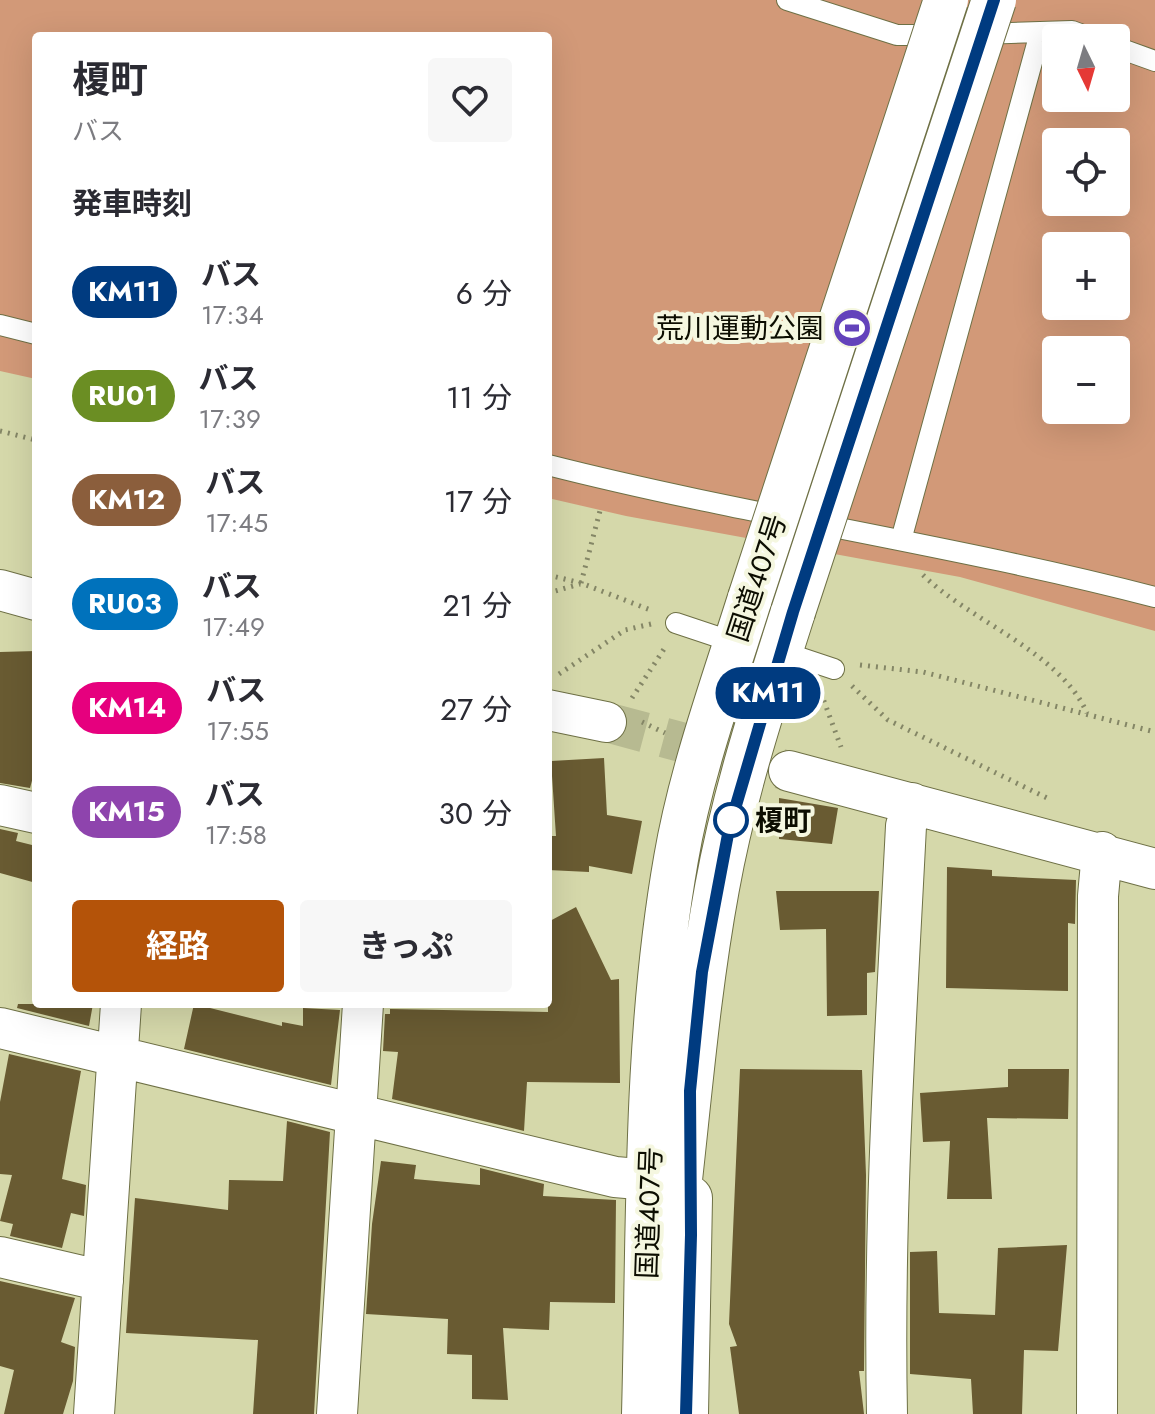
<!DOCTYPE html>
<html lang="ja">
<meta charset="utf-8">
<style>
body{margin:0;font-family:Jost,"Noto Sans JP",sans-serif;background:#f7f7f7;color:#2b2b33;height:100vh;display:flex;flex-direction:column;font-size:30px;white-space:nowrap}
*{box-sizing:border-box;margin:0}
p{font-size:26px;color:#7c7c81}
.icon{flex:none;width:44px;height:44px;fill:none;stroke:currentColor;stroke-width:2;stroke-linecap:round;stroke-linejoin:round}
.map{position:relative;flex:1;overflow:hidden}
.details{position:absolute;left:32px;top:32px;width:520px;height:976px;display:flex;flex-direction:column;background:#fff;border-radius:8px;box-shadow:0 8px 32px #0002}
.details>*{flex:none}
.badge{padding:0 16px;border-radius:26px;font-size:28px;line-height:52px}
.needle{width:52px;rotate:175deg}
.tools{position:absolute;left:1042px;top:24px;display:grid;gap:16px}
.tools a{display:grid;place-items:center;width:88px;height:88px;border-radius:8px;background:#fff;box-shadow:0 8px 32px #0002;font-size:40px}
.map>.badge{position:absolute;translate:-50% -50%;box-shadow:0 0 0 4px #fff}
h2{padding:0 40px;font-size:30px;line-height:72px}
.round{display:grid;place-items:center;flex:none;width:84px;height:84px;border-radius:8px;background:#f7f7f7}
.overview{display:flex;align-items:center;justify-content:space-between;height:136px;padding:0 40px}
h1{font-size:38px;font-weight:700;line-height:60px}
.button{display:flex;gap:16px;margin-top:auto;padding:16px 40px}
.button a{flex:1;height:92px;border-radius:8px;background:#b45309;color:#fff;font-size:32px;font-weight:700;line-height:92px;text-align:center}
.button a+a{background:#f7f7f7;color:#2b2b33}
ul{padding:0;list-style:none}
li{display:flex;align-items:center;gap:24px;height:104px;padding:0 40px}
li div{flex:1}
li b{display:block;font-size:30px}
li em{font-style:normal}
li .badge{min-width:88px;font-weight:700;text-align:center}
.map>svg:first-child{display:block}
.green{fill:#d29978;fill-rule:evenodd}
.building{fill:#695b32}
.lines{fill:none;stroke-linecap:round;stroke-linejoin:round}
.street-tunnel{stroke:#b7ba91;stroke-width:40;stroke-dasharray:40 20;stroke-linecap:butt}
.lane-casing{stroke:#6e7045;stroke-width:22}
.street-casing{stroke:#6e7045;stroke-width:42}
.highway-casing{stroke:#6e7045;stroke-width:46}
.path{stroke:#848666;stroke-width:5;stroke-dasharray:2 6;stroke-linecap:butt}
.lane{stroke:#fff;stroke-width:20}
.street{stroke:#fff;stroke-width:40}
.highway{stroke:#fff;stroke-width:44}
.highway-bridge-casing{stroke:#6e7045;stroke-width:46;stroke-linecap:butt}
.highway-bridge{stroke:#fff;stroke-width:44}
.line-casing{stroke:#fff;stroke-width:18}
.line{stroke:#003b80;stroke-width:12}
.stop-dot{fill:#fff;stroke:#003b80;stroke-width:4}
.labels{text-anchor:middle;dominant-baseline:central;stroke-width:8;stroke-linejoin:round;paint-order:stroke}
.poi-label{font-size:28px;fill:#0c0d01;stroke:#f5f7e0;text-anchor:end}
.street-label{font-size:28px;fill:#0c0d01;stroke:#f5f7e0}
.stop-label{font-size:28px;font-weight:bold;fill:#0c0d01;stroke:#f5f7e0;text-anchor:start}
</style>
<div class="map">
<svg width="1155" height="1414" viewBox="0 0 1155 1414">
<rect width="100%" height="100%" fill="#d5d8aa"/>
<!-- green -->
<path class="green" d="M 0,0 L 1155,0 L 1155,631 L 960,577 L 626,516 L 548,498 L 548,36 L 36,36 L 36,379 L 0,371 ZM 1056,38 L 1116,38 L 1116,98 L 1056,98 ZM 1056,142 L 1116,142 L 1116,202 L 1056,202 ZM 1056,246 L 1116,246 L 1116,306 L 1056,306 ZM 1056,350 L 1116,350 L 1116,410 L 1056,410 Z"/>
<!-- building -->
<path class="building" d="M 36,651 L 36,766 L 30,788 L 0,783 L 0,652 Z
M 604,758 L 607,815 L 642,821 L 632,874 L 589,866 L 589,872 L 548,870 L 548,836 L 556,836 L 551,761 Z
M 779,798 L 838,808 L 832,844 L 779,839 Z
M 0,829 L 18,833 L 16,841 L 36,846 L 36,883 L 0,873 Z
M 947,867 L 992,870 L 992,876 L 1076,880 L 1075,924 L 1068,923 L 1068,991 L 946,988 Z
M 776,891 L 879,891 L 875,972 L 867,973 L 867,1015 L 827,1016 L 826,929 L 780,930 Z
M 576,907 L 611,980 L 619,979 L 620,1083 L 527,1082 L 524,1131 L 392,1099 L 398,1052 L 383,1051 L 385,1014 L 390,1014 L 390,1009 L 548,1012 L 548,922 Z
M 18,1004 L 93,1004 L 89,1026 L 17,1008 Z
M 194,1004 L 282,1026 L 282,1022 L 303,1026 L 303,1008 L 340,1010 L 331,1085 L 184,1049 Z
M 9,1054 L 81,1071 L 62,1179 L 86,1185 L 84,1216 L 71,1213 L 62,1248 L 10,1236 L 13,1224 L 0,1221 L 12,1175 L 0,1174 L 0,1102 Z
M 740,1069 L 862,1070 L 866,1175 L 864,1371 L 859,1371 L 864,1414 L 739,1414 L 730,1347 L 737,1346 L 729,1324 Z
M 1008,1069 L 1069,1069 L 1068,1119 L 987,1118 L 992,1199 L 947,1199 L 950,1141 L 923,1142 L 920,1093 L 1008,1087 Z
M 287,1121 L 330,1132 L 314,1414 L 253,1414 L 258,1340 L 126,1333 L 135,1198 L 228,1210 L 229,1180 L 283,1181 Z
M 381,1161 L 416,1165 L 414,1179 L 480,1185 L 480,1168 L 544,1184 L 543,1196 L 616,1200 L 615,1303 L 550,1302 L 549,1330 L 503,1328 L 508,1400 L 472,1399 L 472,1355 L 447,1354 L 448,1319 L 366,1314 L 372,1224 Z
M 1067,1245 L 1058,1351 L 1024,1350 L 1022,1414 L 973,1414 L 971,1379 L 910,1374 L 910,1252 L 937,1251 L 939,1313 L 995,1315 L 998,1248 Z
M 0,1281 L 75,1298 L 61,1342 L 75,1347 L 73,1381 L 63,1414 L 4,1414 L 14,1370 L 0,1366 Z"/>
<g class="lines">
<!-- street-tunnel -->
<path class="street-tunnel" d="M 606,722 L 789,771"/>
<defs>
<path id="lane" d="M 787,0 L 897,35 L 936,35
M 980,34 L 1072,31 L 1091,38
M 1116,47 L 1155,61
M 0,325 L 36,334
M 548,465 C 749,516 955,545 1155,597
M 901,540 L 1040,33
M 676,623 L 736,643
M 780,651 L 834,669"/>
<path id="street" d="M 0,590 L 36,600
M 548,710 L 606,722
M 789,771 L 1155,869
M 0,805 L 36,813
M 0,1028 L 615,1177 L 650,1180
M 0,1257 L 103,1281
M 94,1414 L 121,1004
M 337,1414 L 363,1004
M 887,1414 C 883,1218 896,1022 906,826 L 912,803
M 1097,1414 L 1098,896 L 1102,852"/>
<path id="highway" d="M 674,1232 C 688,1117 696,1002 717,888 C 734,794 764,703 793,612
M 644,1414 C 649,1229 644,1042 676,859 C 691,771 723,684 750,598
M 686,1414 L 690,1198"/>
</defs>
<!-- lane casing -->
<use href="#lane" class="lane-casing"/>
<!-- street casing -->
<use href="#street" class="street-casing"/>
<!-- highway casing -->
<use href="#highway" class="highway-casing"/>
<!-- path -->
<path class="path" d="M 0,431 L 36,440
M 548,575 L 581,583 L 653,611
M 923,575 C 970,621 1060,652 1087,713
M 581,583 L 601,507
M 548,593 L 580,584
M 860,665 L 923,672 L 1155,732
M 559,674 L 625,630 L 651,624
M 852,686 L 888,720 L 1047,798
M 821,693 L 841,747
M 632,698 L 666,646
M 642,722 L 665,733"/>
<!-- lane -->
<use href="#lane" class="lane"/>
<!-- street -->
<use href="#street" class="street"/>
<!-- highway -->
<use href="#highway" class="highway"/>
<defs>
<path id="highway-bridge" d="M 750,598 L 946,0
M 793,612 L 994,0"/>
</defs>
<!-- highway-bridge casing -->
<use href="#highway-bridge" class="highway-bridge-casing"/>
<!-- highway-bridge -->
<use href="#highway-bridge" class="highway-bridge"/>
</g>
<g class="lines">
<defs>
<path id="line" d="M 686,1414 L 691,1235 L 690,1091 L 702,972 L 729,829 L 793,612 L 994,0"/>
</defs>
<!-- line casing -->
<use href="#line" class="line-casing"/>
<!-- line -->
<use href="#line" class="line"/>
</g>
<!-- icons -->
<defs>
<symbol id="stadium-disc" viewBox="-11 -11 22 22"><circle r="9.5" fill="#6342bb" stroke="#f5f7e0"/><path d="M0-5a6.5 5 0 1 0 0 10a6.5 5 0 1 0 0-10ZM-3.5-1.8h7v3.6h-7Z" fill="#fff"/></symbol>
</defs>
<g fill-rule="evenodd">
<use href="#stadium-disc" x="830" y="306" width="44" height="44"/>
</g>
<!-- markers -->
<circle class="stop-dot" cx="731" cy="820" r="16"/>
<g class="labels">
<!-- poi labels -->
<g class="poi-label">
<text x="824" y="328">荒川運動公園</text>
</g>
<!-- street labels -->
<g class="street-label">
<text transform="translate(757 578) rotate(-72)">国道407号</text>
<text transform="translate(649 1213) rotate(-88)">国道407号</text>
</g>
<!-- stop labels -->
<g class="stop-label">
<text x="755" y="820">榎町</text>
</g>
</g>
</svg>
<div class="tools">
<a><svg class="needle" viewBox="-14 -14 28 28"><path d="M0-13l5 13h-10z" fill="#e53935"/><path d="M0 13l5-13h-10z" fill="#7c7c81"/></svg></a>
<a><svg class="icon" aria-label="locate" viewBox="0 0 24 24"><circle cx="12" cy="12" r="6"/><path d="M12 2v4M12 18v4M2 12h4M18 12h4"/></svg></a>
<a>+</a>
<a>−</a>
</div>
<b class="badge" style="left:768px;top:693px;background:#003b80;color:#fff">KM11</b>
<section class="details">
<div class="overview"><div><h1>榎町</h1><p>バス</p></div><a class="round"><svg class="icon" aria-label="heart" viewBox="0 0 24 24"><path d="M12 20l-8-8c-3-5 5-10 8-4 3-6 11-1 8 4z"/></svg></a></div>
<h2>発車時刻</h2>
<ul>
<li><span class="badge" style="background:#003b80;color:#fff">KM11</span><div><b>バス</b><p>17:34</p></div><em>6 分</em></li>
<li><span class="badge" style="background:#6b8e23;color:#fff">RU01</span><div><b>バス</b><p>17:39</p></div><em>11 分</em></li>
<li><span class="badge" style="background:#8b5e3c;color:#fff">KM12</span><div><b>バス</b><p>17:45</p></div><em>17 分</em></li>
<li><span class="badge" style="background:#0072bc;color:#fff">RU03</span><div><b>バス</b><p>17:49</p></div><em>21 分</em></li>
<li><span class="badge" style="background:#e6007e;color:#fff">KM14</span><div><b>バス</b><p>17:55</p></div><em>27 分</em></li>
<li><span class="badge" style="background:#8e44ad;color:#fff">KM15</span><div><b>バス</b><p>17:58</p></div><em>30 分</em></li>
</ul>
<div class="button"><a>経路</a><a>きっぷ</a></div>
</section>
</div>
